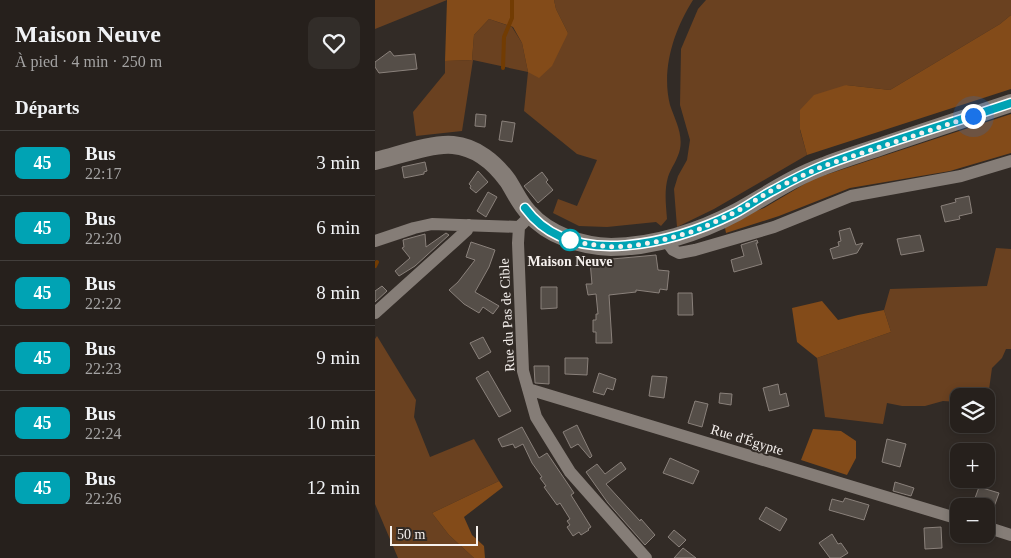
<!DOCTYPE html>
<html lang="fr">
<meta charset="utf-8">
<style>
body{margin:0;font-family:"Times New Roman",serif;background:#322d29;color:#f1f3f6;height:100vh;display:flex;flex-direction:column;font-size:19px;white-space:nowrap}
*{box-sizing:border-box;margin:0}
p{font-size:16px;color:#a4a3a3}
.icon{flex:none;width:28px;height:28px;fill:none;stroke:currentColor;stroke-width:2;stroke-linecap:round;stroke-linejoin:round}
.map{position:relative;flex:1;overflow:hidden}
.panel{display:flex;flex-direction:column;background:#26201c;width:375px}
.panel>*{flex:none}
.badge{padding:0 10px;border-radius:8px;font-size:18px;line-height:32px}
.tools{position:absolute;left:575px;top:388px;display:grid;gap:10px}
.tools a{display:grid;place-items:center;width:45px;height:45px;border-radius:10px;background:#26201c;box-shadow:0 2px 8px #0003,0 0 0 1px #423e3b;font-size:25px}
.scale{position:absolute;left:15px;bottom:12px;width:88px;box-sizing:border-box;padding-left:5px;border:2px solid #f6f1ee;border-top:0;font-size:14px;line-height:18px;white-space:nowrap;color:#f6f1ee;-webkit-text-stroke:4px #322b26;paint-order:stroke}
.you{position:absolute;width:25px;height:25px;margin:-12px;border:4px solid #fff;border-radius:50%;background:#1a73e8;box-shadow:0 0 0 8px #1a73e833}
.map>.badge{position:absolute;translate:-50% -50%;box-shadow:0 0 0 2px #fff}
h2{padding:0 15px;font-size:19px;line-height:45px}
.round{display:grid;place-items:center;flex:none;width:52px;height:52px;border-radius:10px;background:#322d29}
.headline{display:flex;align-items:center;justify-content:space-between;height:85px;padding:0 15px}
h1{font-size:24px;font-weight:800;line-height:38px}
ul{padding:0;list-style:none}
li{display:flex;align-items:center;gap:15px;height:65px;padding:0 15px;border-top:1px solid #423e3b}
li div{flex:1}
li b{display:block;font-size:19px}
li em{font-style:normal}
li .badge{min-width:55px;font-weight:700;text-align:center}
main{display:flex;flex:1;min-height:0}
.map>svg:first-child{display:block}
.green{fill:#6a4120}
.forest{fill:#834b19}
.lines{fill:none;stroke-linecap:round;stroke-linejoin:round}
.stream{stroke:#723c03;stroke-width:4}
.building{fill:#554e48;stroke:#8a817b}
.minor{stroke:#857d77;stroke-width:12}
.secondary{stroke:#857d77;stroke-width:18}
.line-casing{stroke:#fff;stroke-width:11}
.line{stroke:#00a3b4;stroke-width:8}
.walk{stroke:#f6f1ee;stroke-width:5;stroke-dasharray:0 9}
.stop-dot{fill:#fff;stroke:#00a3b4;stroke-width:2.5}
.labels{text-anchor:middle;dominant-baseline:central;stroke-width:4;stroke-linejoin:round;paint-order:stroke}
.stop-label{font-size:14px;font-weight:bold;fill:#f6f1ee;stroke:#322b26}
.street-label{font-size:14px;fill:#f6f1ee;stroke:#322b26}
</style>
<main>
<section class="panel">
<div class="headline"><div><h1>Maison Neuve</h1><p>À pied · 4 min · 250 m</p></div><a class="round"><svg class="icon" aria-label="heart" viewBox="0 0 24 24"><path d="M12 20l-8-8c-3-5 5-10 8-4 3-6 11-1 8 4z"/></svg></a></div>
<h2>Départs</h2>
<ul>
<li><span class="badge" style="background:#00a3b4;color:#fff">45</span><div><b>Bus</b><p>22:17</p></div><em>3 min</em></li>
<li><span class="badge" style="background:#00a3b4;color:#fff">45</span><div><b>Bus</b><p>22:20</p></div><em>6 min</em></li>
<li><span class="badge" style="background:#00a3b4;color:#fff">45</span><div><b>Bus</b><p>22:22</p></div><em>8 min</em></li>
<li><span class="badge" style="background:#00a3b4;color:#fff">45</span><div><b>Bus</b><p>22:23</p></div><em>9 min</em></li>
<li><span class="badge" style="background:#00a3b4;color:#fff">45</span><div><b>Bus</b><p>22:24</p></div><em>10 min</em></li>
<li><span class="badge" style="background:#00a3b4;color:#fff">45</span><div><b>Bus</b><p>22:26</p></div><em>12 min</em></li>
</ul>
</section>
<div class="map">
<svg width="636" height="558" viewBox="0 0 636 558">
<rect width="100%" height="100%" fill="#322b26"/>
<!-- green -->
<path class="green" d="M 0,0 L 72,0 L 0,29 Z
M 179,0 L 318,0 C 299,30 286,69 295,105 C 300,120 308,133 305,149 C 303,159 296,168 293,177 C 289,191 291,205 292,219 L 286,226 L 281,222 L 232,227 L 204,226 L 178,213 L 183,199 L 202,206 L 222,160 L 202,154 L 149,111 L 153,72 L 98,60 L 87,131 L 41,136 L 38,112 L 70,73 L 70,61 L 97,60 L 99,35 L 114,19 L 137,27 L 147,43 L 153,72 L 193,33 L 181,9 Z
M 331,0 L 636,0 L 636,15 L 625,24 L 515,90 L 471,85 L 425,130 L 432,155 L 339,209 L 302,227 L 299,189 L 303,176 L 312,160 L 315,140 L 305,105 L 306,49 L 323,9 Z
M 621,248 L 636,249 L 636,349 L 631,349 L 627,358 L 617,368 L 612,404 L 611,396 L 584,396 L 584,402 L 568,401 L 550,406 L 527,406 L 512,403 L 508,424 L 450,417 L 442,358 L 516,332 L 509,310 L 515,289 L 612,286 Z
M 2,336 L 41,400 L 39,417 L 55,457 L 99,439 L 124,481 L 57,513 L 74,535 L 99,558 L 23,558 L 0,504 L 0,339 Z"/>
<!-- forest -->
<path class="forest" d="M 72,0 L 179,0 L 181,9 L 193,33 L 177,66 L 164,78 L 153,72 L 147,43 L 138,27 L 114,19 L 99,35 L 97,60 L 70,61 Z
M 636,15 L 636,89 L 432,155 L 425,129 L 425,110 L 439,95 L 471,85 L 515,90 L 625,24 Z
M 636,114 L 636,153 L 575,171 L 475,188 L 404,216 L 351,233 L 349,223 L 389,208 L 438,179 Z
M 447,301 L 463,320 L 483,315 L 509,310 L 516,332 L 442,358 L 422,342 L 417,308 Z
M 438,429 L 466,431 L 481,441 L 481,458 L 472,475 L 426,460 Z
M 124,481 L 128,487 L 89,517 L 97,535 L 109,546 L 110,558 L 99,558 L 74,535 L 57,513 Z"/>
<g class="lines">
<!-- stream -->
<path class="stream" d="M 128,68 L 129,37 L 137,18 L 137,0
M 0,266 L 2,262"/>
</g>
<!-- building -->
<path class="building" d="M 15,51 L 19,56 L 40,54 L 42,69 L 4,73 L 0,67 L 0,62 Z
M 101,114 L 111,115 L 110,127 L 100,126 Z
M 127,121 L 140,123 L 137,142 L 124,140 Z
M 50,162 L 52,171 L 49,172 L 49,174 L 29,178 L 27,167 Z
M 103,171 L 113,182 L 101,193 L 95,188 L 96,186 L 94,184 Z
M 167,172 L 173,180 L 171,182 L 178,190 L 163,203 L 149,186 Z
M 113,192 L 122,197 L 111,217 L 102,211 Z
M 594,196 L 597,213 L 584,216 L 585,219 L 570,222 L 566,206 L 581,202 L 580,199 Z
M 475,228 L 481,245 L 488,243 L 482,253 L 458,259 L 455,249 L 464,246 L 463,242 L 466,241 L 464,231 Z
M 71,233 L 74,235 L 40,266 L 24,276 L 20,271 L 35,258 L 27,248 L 29,247 L 28,240 L 50,234 L 51,247 Z
M 545,235 L 549,251 L 526,255 L 522,239 Z
M 382,240 L 383,243 L 381,243 L 387,264 L 359,272 L 356,260 L 369,256 L 366,245 Z
M 96,242 L 120,250 L 114,267 L 100,292 L 124,306 L 118,314 L 108,307 L 104,313 L 89,304 L 74,290 L 83,282 L 100,260 L 91,257 Z
M 281,255 L 283,270 L 294,271 L 292,290 L 285,289 L 284,293 L 261,290 L 261,292 L 234,295 L 237,343 L 221,343 L 221,332 L 218,332 L 218,320 L 221,320 L 221,314 L 223,314 L 221,294 L 213,295 L 211,284 L 217,284 L 215,261 Z
M 7,286 L 12,291 L 0,302 L 0,291 Z
M 166,287 L 182,287 L 182,308 L 166,309 Z
M 303,293 L 317,293 L 318,315 L 303,315 Z
M 108,337 L 116,352 L 104,359 L 95,343 Z
M 190,358 L 213,358 L 212,375 L 190,374 Z
M 159,366 L 174,366 L 174,384 L 160,383 Z
M 113,371 L 136,411 L 124,417 L 101,378 Z
M 224,373 L 241,379 L 238,390 L 232,388 L 229,395 L 218,392 Z
M 277,376 L 292,377 L 289,398 L 274,396 Z
M 403,384 L 405,395 L 411,393 L 414,406 L 394,411 L 388,388 Z
M 345,393 L 357,394 L 356,405 L 344,403 Z
M 320,401 L 333,404 L 327,427 L 313,423 Z
M 202,425 L 217,456 L 215,458 L 203,444 L 196,448 L 188,432 Z
M 147,427 L 164,458 L 172,453 L 199,493 L 196,495 L 216,527 L 213,529 L 214,530 L 206,535 L 204,532 L 198,536 L 192,527 L 195,525 L 192,521 L 195,519 L 185,503 L 182,505 L 169,487 L 171,486 L 165,478 L 167,477 L 157,463 L 148,444 L 140,448 L 138,444 L 127,447 L 123,439 Z
M 512,439 L 531,444 L 525,467 L 507,462 Z
M 295,458 L 324,471 L 318,484 L 288,473 Z
M 246,462 L 251,469 L 231,484 L 265,521 L 266,519 L 280,535 L 270,545 L 233,503 L 211,472 L 222,464 L 230,474 Z
M 520,482 L 539,488 L 536,496 L 518,491 Z
M 604,487 L 624,493 L 619,507 L 599,501 Z
M 470,498 L 494,505 L 489,520 L 454,510 L 457,499 L 468,502 Z
M 391,507 L 412,519 L 405,531 L 384,519 Z
M 566,527 L 567,548 L 550,549 L 549,528 Z
M 299,530 L 311,540 L 304,547 L 293,537 Z
M 457,534 L 463,544 L 466,543 L 473,553 L 465,558 L 455,558 L 444,543 Z
M 308,548 L 321,558 L 299,558 Z"/>
<g class="lines">
<!-- minor -->
<path class="minor" d="M 154,214 L 151,220 L 144,227 L 143,243 L 148,371 L 161,417 L 195,472 L 271,558
M 290,239 L 298,250 L 304,253 L 320,250 L 399,227 L 476,196 L 586,176 L 636,161
M 0,241 L 39,228 L 57,224 L 144,227
M 0,313 L 80,241 L 92,230 L 94,225
M 153,389 L 584,519
M 611,527 L 636,535"/>
<!-- secondary -->
<path class="secondary" d="M 0,161 C 22,156 56,143 78,145 C 101,147 120,163 133,181 C 140,192 145,204 154,213 C 173,235 206,246 236,247 C 278,247 325,232 362,212 C 391,196 418,177 449,166 C 469,158 490,152 510,145 C 552,131 594,117 636,103"/>
</g>
<g class="lines">
<defs>
<path id="line" d="M 150,208 C 197,272 301,242 360,213 C 373,206 385,197 399,190 C 415,181 433,172 450,165 C 511,142 574,124 636,103"/>
</defs>
<!-- line casing -->
<use href="#line" class="line-casing"/>
<!-- line -->
<use href="#line" class="line"/>
<!-- walk -->
<path class="walk" d="M 195,240 L 194,239 L 206,243 L 234,247 L 255,246 L 280,242 L 320,231 L 361,212 L 399,189 L 448,166 L 598,116"/>
</g>
<!-- markers -->
<circle class="stop-dot" cx="195" cy="240" r="10"/>
<g class="labels">
<!-- stop labels -->
<g class="stop-label">
<text x="195" y="261">Maison Neuve</text>
</g>
<!-- street labels -->
<g class="street-label">
<text transform="translate(132 315) rotate(-93)">Rue du Pas de Cible</text>
<text transform="translate(372 440) rotate(17)">Rue d'Égypte</text>
</g>
</g>
</svg>
<div class="tools">
<a><svg class="icon" aria-label="layers" viewBox="0 0 24 24"><path d="M12 4l9 5-9 5-9-5zM3 14l9 5 9-5"/></svg></a>
<a>+</a>
<a>−</a>
</div>
<div class="scale">50 m</div>
<div class="you" style="left:598px;top:116px"></div>
</div>
</main>
